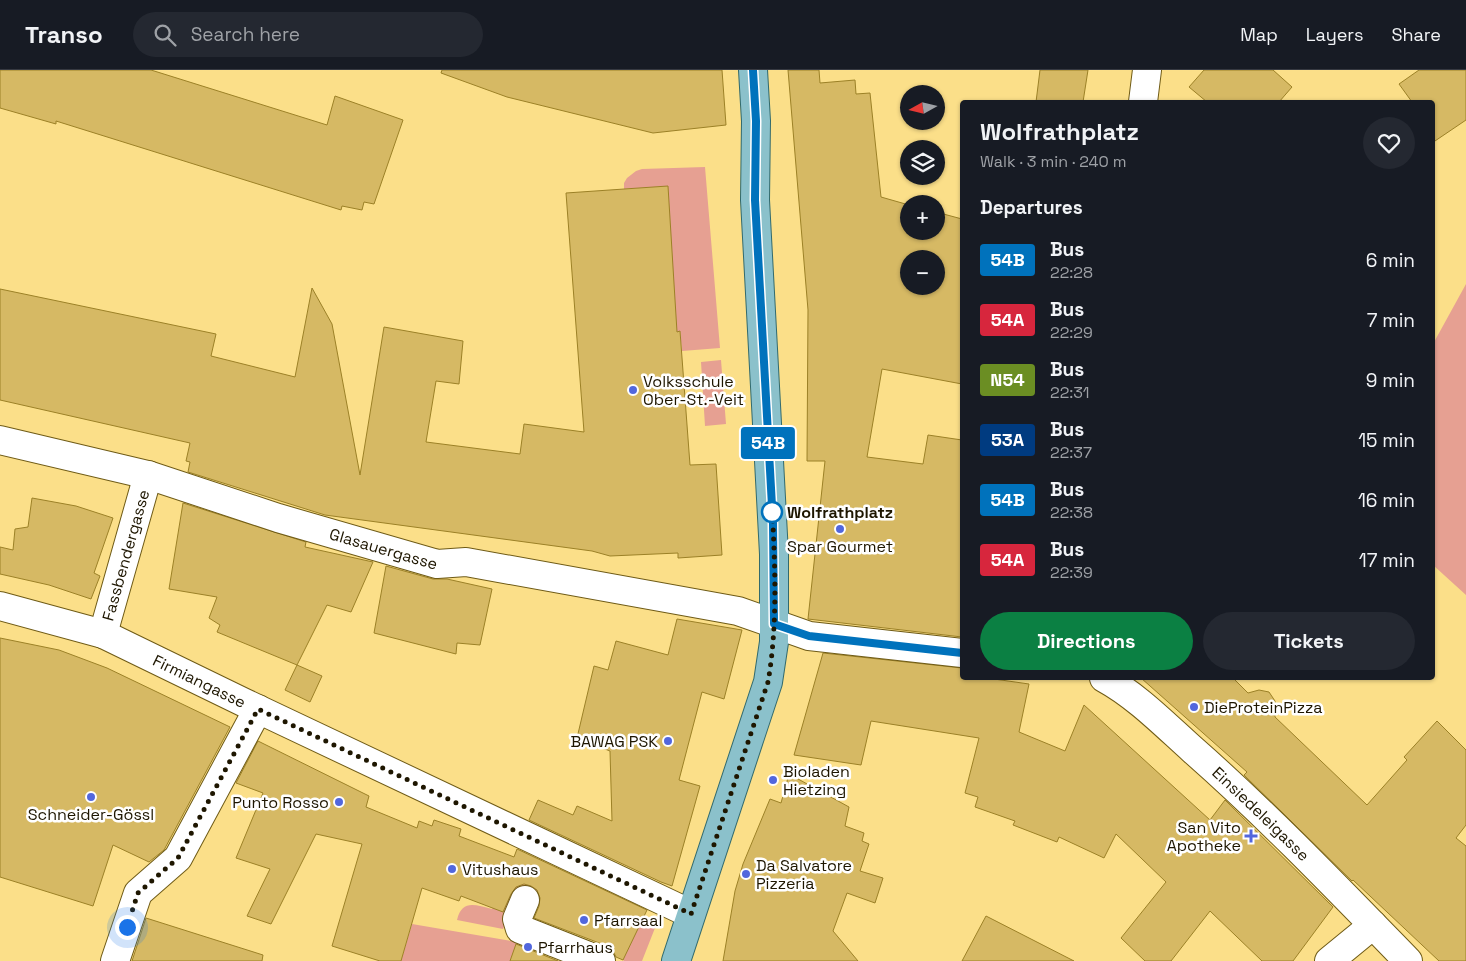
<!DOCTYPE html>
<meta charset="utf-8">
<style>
body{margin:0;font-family:"Space Grotesk",sans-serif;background:#242831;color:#f1f3f6;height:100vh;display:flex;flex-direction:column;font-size:19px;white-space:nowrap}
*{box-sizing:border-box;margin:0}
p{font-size:16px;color:#9ea1a6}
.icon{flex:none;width:28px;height:28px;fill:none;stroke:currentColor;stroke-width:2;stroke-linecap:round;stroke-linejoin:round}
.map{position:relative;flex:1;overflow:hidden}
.sheet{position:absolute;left:960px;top:30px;width:475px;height:580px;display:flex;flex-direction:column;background:#171b24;border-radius:5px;box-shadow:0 1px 4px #0004}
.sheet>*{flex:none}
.badge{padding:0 10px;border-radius:4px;font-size:18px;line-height:32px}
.needle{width:32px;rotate:262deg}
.tools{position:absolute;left:900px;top:15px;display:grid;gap:10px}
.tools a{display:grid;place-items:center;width:45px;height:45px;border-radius:50%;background:#171b24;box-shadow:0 1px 4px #0004;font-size:25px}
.you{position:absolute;width:25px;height:25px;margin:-12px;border:4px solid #fff;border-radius:50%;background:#1a73e8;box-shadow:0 0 0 8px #1a73e833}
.map>.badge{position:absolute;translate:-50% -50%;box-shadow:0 0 0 2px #fff}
h2{padding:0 20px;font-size:19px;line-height:45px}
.round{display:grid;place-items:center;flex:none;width:52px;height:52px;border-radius:26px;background:#242831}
.headline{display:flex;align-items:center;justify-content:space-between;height:85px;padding:0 20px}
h1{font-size:24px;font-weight:700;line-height:38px}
.action{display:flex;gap:10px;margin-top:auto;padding:10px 20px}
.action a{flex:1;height:58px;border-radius:30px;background:#0b8043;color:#fff;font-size:20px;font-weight:700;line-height:58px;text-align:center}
.action a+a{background:#242831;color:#f1f3f6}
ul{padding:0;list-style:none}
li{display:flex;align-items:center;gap:15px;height:60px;padding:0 20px}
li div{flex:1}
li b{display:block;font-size:19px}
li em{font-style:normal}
li .badge{min-width:55px;font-weight:700;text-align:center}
header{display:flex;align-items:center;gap:30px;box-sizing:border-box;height:70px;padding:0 25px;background:#171b24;border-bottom:1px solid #363941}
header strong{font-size:24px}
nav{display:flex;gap:28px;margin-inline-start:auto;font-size:18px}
.search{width:350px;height:45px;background:#242831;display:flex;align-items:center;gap:12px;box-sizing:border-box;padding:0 18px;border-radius:28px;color:#9ea1a6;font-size:19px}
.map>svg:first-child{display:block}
.green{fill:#e6a092}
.building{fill:#d6b964;stroke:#9c8127;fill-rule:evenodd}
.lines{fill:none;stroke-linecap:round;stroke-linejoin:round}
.minor-casing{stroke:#6f5b16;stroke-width:30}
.major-casing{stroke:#326a6d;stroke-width:30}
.minor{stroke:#fff;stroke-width:28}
.major{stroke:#8bc1cb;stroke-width:28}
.line-casing{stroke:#fff;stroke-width:11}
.line{stroke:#0072bc;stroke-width:8}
.walk{stroke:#1e1600;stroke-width:5;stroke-dasharray:0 9}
.poi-dot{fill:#5267dd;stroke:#fff;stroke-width:2}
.stop-dot{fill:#fff;stroke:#0072bc;stroke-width:2.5}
.labels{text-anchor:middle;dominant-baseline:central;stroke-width:5;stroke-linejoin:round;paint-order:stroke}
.poi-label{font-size:16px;fill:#1e1600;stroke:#fff;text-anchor:start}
.stop-label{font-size:16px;font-weight:bold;fill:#1e1600;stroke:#fff;text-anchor:start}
.street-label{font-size:16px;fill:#1e1600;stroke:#fff}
</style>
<header>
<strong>Transo</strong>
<div class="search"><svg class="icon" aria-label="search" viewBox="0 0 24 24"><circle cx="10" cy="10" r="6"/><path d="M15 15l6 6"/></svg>Search here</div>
<nav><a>Map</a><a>Layers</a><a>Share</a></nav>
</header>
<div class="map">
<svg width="1466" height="891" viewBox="0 0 1466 891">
<rect width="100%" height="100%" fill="#fbdf89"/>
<!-- green -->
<path class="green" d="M 705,97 L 720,278 L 682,281 L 680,262 L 672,262 L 668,117 L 624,119 L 624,113 L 627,108 L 636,101 L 642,99 Z
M 1466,214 L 1466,525 L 1433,495 L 1433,274 Z
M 721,290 L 726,354 L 705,356 L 701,292 Z
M 510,793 L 545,808 L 535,829 L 520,822 L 503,859 L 457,850 C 462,829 475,835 492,839 Z
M 641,852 L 655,858 L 642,891 L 624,891 L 623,890 Z
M 412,854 L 517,872 L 510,891 L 401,891 Z"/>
<!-- building -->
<path class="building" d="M 0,0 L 151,0 L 327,55 L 335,26 L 403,50 L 374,134 L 364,132 L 362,140 L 342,136 L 341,140 L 56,51 L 56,54 L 0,38 Z
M 442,0 L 722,0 L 726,55 L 653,63 L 507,27 L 441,3 Z
M 788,0 L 819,0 L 820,13 L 855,10 L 856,24 L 870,23 L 881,127 L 909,135 L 909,161 L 936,161 L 936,142 L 962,149 L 962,314 L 882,299 L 867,387 L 923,394 L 928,365 L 962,370 L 962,567 L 808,549 L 825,391 L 807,391 L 808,240 ZM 909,189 L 936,189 L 936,216 L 909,216 Z
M 1040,0 L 1088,0 L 1083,32 L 1036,32 Z
M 1204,0 L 1273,0 L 1292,17 L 1279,32 L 1207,32 L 1189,17 Z
M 1419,0 L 1466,0 L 1466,50 L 1432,73 L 1432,32 L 1412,32 L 1399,14 Z
M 668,116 L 677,262 L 680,261 L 690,395 L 716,394 L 722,485 L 678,488 L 678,483 L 610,486 L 592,481 L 325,445 L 188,402 L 190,392 L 186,391 L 190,373 L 0,330 L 0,219 L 216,264 L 211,286 L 295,307 L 312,218 L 332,254 L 360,405 L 384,257 L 463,271 L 459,314 L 436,311 L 426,372 L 520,384 L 524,354 L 584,362 L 566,123 Z
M 32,428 L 76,436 L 113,448 L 94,503 L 100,506 L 91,529 L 49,515 L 0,504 L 0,477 L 13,480 L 15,459 L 28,457 Z
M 183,433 L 306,472 L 305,477 L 373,492 L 351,542 L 327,535 L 297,595 L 217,562 L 220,555 L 209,548 L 217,527 L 169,519 Z
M 386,496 L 433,509 L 447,509 L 492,519 L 480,575 L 457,573 L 456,584 L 374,563 Z
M 677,549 L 742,560 L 724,629 L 702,622 L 679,710 L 700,716 L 672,816 L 661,812 L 529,750 L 538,730 L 573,745 L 577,736 L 612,751 L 610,681 L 577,668 L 594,596 L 608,600 L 616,571 L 668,585 Z
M 0,568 L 59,580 L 107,598 L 230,657 L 164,780 L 149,792 L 113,775 L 93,836 L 0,807 Z
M 823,583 L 962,598 L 962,608 L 987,608 L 1029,614 L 1019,662 L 1065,681 L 1084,635 L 1210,750 L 1225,730 L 1333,837 L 1293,891 L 1262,891 L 1210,841 L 1171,891 L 1145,891 L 1121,868 L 1166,812 L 1116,764 L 1104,788 L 1059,767 L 1057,772 L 1013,755 L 1015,751 L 975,737 L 978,727 L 965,723 L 979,668 L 871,651 L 861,695 L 794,685 Z
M 297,595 L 322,606 L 310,632 L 285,620 Z
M 1141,608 L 1233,608 L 1248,623 L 1259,620 L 1269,622 L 1275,631 L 1275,647 L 1367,735 L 1407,690 L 1404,687 L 1437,651 L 1466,680 L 1466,755 L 1456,768 L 1466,776 L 1466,891 L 1439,891 L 1353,810 L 1352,811 L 1244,705 L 1247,702 Z
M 258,671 L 369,726 L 366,737 L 417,758 L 419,751 L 432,756 L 434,750 L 461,759 L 459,766 L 514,787 L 517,779 L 647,840 L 623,890 L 616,887 L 613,881 L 607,876 L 534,848 L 539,836 L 540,828 L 537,820 L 531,816 L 524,814 L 516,817 L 511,824 L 503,842 L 461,826 L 459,831 L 422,818 L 401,891 L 380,891 L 332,876 L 362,774 L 316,764 L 271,854 L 247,846 L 270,799 L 236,788 L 263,723 L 236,713 Z
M 789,704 L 849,737 L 845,756 L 864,763 L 862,771 L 869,774 L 860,801 L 883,808 L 875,833 L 847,823 L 833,861 L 858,891 L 723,891 L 735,821 L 743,794 L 770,729 L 781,733 Z
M 986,846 L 1074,891 L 962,891 Z
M 146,848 L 263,885 L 262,891 L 132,891 Z
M 516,874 L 558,891 L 510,891 Z"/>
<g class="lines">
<defs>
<g id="minor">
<path d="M 1143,32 L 1147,0"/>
<path id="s1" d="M 0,370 L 148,405 L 278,448 L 437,494 L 466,492 L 738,541 L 809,566 L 962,583"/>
<path id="s2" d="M 0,536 L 103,564 L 245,633 L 691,844"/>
<path id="s3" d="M 103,564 L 148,405"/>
<path id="s4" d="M 1104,608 C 1137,626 1165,655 1193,680 C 1268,746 1338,819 1408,891"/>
<path d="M 525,830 L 517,849 L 520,859 L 601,891"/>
<path d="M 115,891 L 138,823 L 178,788 L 258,639"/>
<path d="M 1329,891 L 1373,855"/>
</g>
<path id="major" d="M 676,891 L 768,612 L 774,572 L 774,484 L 755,130 L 756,51 L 753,0"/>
</defs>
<!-- minor casing -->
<use href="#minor" class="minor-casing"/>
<!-- major casing -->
<use href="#major" class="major-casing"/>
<!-- minor -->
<use href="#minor" class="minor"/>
<!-- major -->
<use href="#major" class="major"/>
</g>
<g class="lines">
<defs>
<path id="line" d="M 753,0 L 756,51 L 755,130 L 773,454 L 774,554 L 809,566 L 962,583"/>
</defs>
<!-- line casing -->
<use href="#line" class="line-casing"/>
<!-- line -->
<use href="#line" class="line"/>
<!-- walk -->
<path class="walk" d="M 127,857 L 138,823 L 178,788 L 258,639 L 691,844 L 768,612 C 778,554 775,494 772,435 L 772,442"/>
</g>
<!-- markers -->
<g class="poi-dot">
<circle cx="633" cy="320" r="5"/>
<circle cx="840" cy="459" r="5"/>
<circle cx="1194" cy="637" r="5"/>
<circle cx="668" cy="671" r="5"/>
<circle cx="773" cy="710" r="5"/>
<circle cx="91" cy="727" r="5"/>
<circle cx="339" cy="732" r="5"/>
<path d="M1248.5 758.5h5v5h5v5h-5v5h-5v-5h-5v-5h5z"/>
<circle cx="452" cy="799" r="5"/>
<circle cx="746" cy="804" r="5"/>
<circle cx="584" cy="850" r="5"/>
<circle cx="528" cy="877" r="5"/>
</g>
<circle class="stop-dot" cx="772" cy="442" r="10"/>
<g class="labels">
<!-- poi labels -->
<g class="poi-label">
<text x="643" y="311">Volksschule<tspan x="643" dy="18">Ober-St.-Veit</tspan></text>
<text x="840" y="476" text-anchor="middle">Spar Gourmet</text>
<text x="1204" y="637">DieProteinPizza</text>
<text x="658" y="671" text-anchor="end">BAWAG PSK</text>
<text x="783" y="701">Bioladen<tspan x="783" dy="18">Hietzing</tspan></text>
<text x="329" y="732" text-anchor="end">Punto Rosso</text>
<text x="91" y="744" text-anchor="middle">Schneider-Gössl</text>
<text x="1241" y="757" text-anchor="end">San Vito<tspan x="1241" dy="18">Apotheke</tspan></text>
<text x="756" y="795">Da Salvatore<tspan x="756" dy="18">Pizzeria</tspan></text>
<text x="462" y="799">Vitushaus</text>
<text x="594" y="850">Pfarrsaal</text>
<text x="538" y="877">Pfarrhaus</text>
</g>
<!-- stop labels -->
<g class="stop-label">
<text x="787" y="442">Wolfrathplatz</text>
</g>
<!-- street labels -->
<g class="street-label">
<text stroke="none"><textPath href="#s1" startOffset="399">Glasauergasse</textPath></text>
<text stroke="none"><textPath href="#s3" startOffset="82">Fassbendergasse</textPath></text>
<text stroke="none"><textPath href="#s2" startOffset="214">Firmiangasse</textPath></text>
<text stroke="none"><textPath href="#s4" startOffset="208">Einsiedeleigasse</textPath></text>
</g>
</g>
</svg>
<div class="tools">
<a><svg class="needle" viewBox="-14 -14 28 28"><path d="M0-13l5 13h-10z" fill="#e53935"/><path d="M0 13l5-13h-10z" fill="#9ea1a6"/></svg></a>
<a><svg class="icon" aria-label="layers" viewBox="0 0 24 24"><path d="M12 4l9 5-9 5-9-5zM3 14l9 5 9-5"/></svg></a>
<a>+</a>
<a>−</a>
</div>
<div class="you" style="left:127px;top:857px"></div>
<b class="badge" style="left:768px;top:373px;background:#0072bc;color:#fff">54B</b>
<section class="sheet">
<div class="headline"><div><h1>Wolfrathplatz</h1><p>Walk · 3 min · 240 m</p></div><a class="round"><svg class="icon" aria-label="heart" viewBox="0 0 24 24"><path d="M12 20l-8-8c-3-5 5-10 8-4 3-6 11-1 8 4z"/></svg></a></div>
<h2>Departures</h2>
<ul>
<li><span class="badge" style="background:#0072bc;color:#fff">54B</span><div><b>Bus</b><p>22:28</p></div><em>6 min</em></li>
<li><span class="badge" style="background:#d7263d;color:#fff">54A</span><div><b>Bus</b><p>22:29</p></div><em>7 min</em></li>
<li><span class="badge" style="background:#6b8e23;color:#fff">N54</span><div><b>Bus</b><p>22:31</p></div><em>9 min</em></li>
<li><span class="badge" style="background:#003b80;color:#fff">53A</span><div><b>Bus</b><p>22:37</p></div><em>15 min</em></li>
<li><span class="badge" style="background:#0072bc;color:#fff">54B</span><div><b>Bus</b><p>22:38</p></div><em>16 min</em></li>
<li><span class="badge" style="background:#d7263d;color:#fff">54A</span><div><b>Bus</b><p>22:39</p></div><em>17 min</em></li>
</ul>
<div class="action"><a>Directions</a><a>Tickets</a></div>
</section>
</div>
